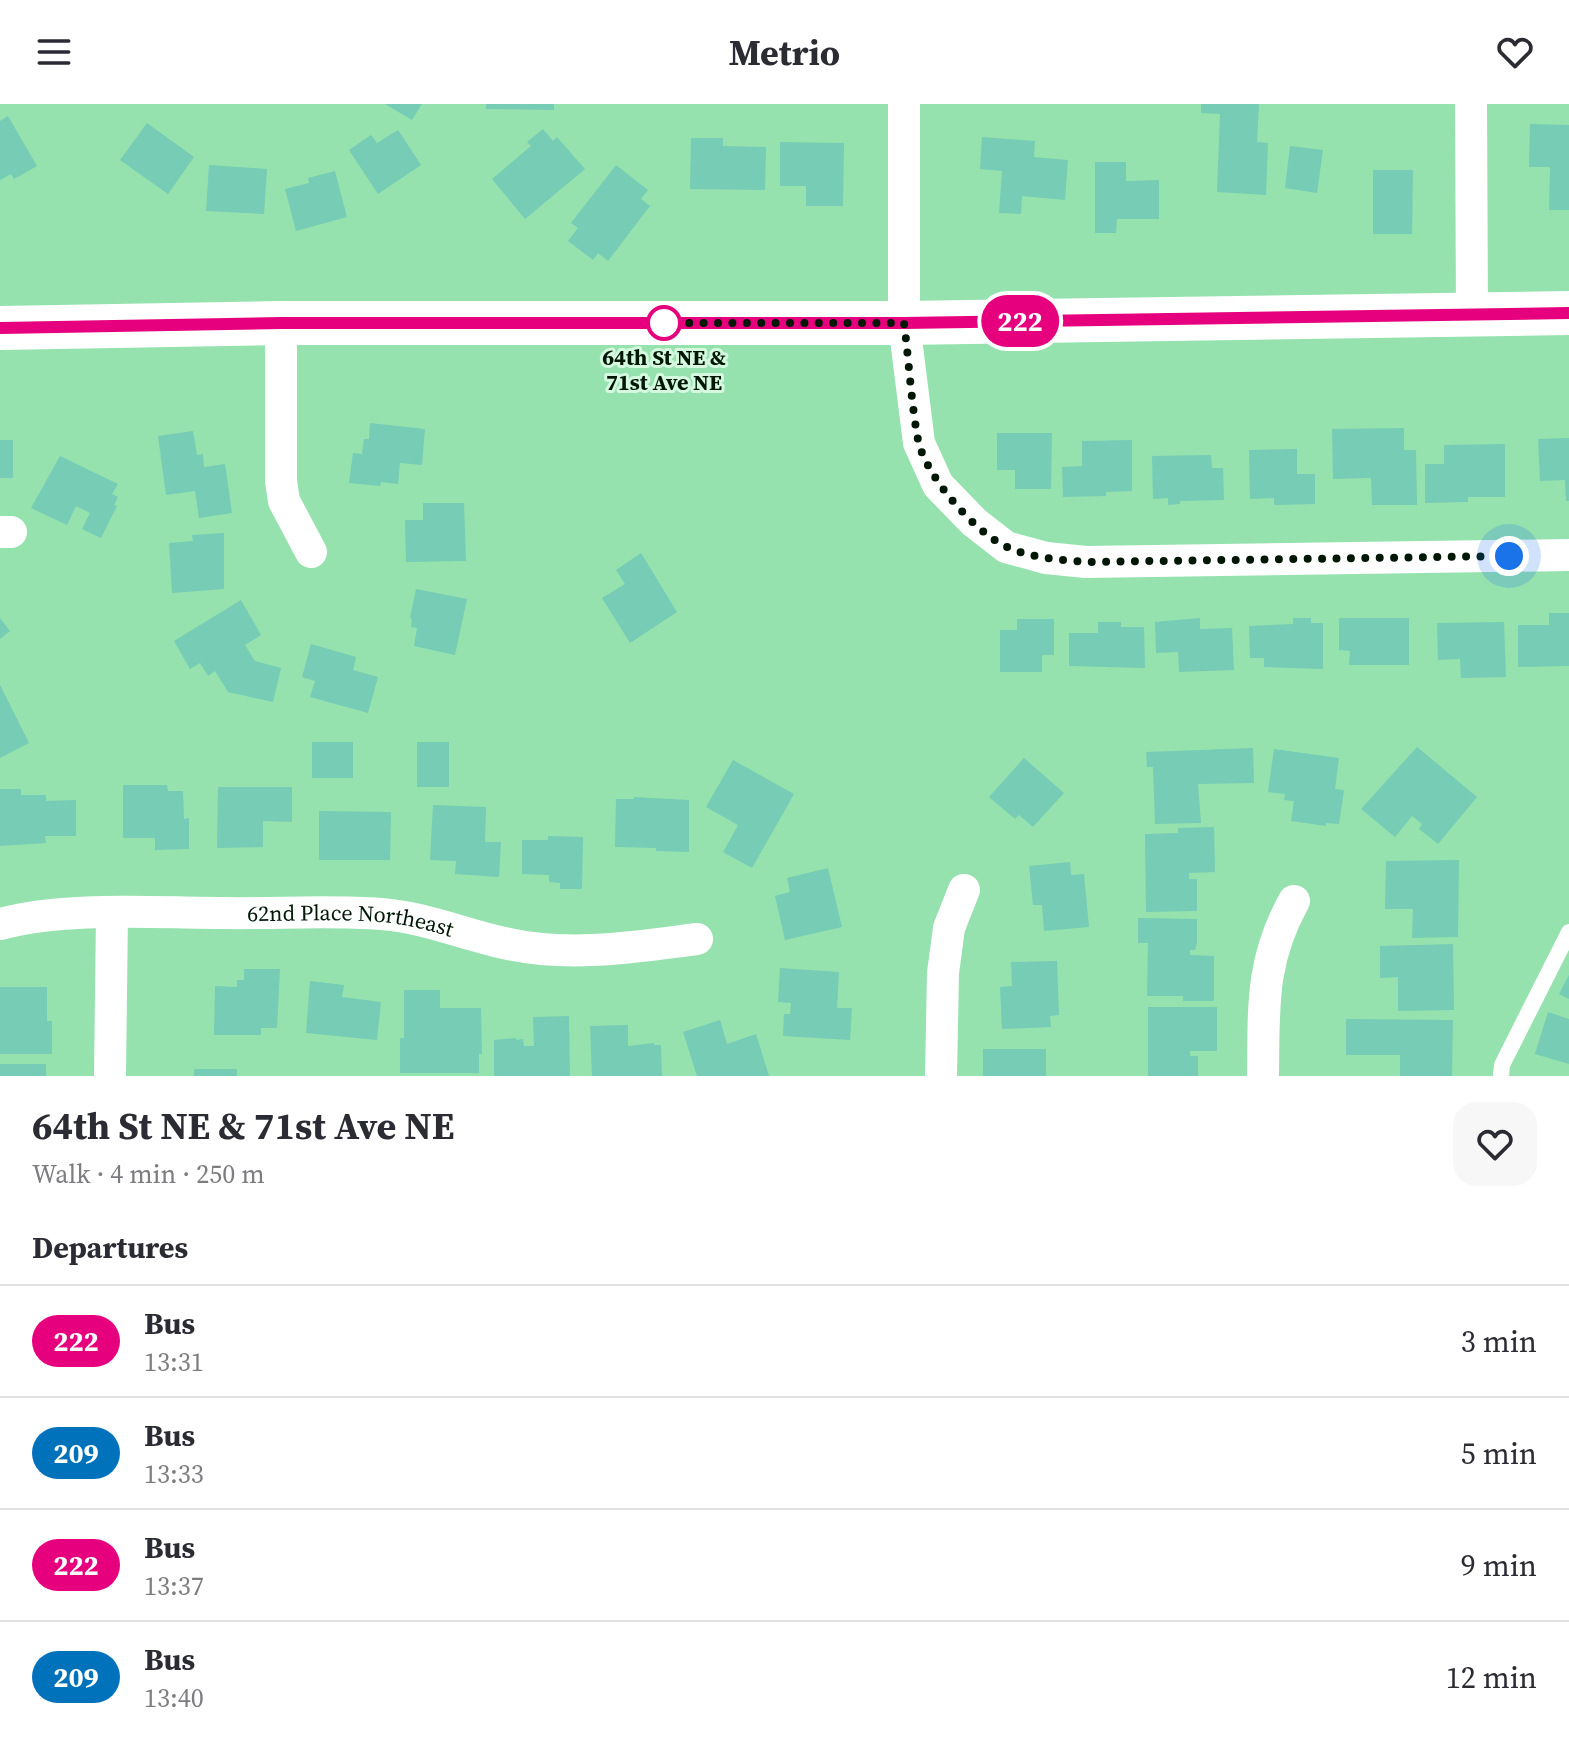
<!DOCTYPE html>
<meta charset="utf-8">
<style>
body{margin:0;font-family:"Source Serif 4",serif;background:#f7f7f7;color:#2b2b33;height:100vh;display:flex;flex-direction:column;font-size:30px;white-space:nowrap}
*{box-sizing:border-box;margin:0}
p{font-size:26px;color:#7c7c81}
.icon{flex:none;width:44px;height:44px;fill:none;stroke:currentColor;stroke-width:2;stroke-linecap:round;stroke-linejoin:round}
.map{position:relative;height:972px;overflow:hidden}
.side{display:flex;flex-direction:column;background:#fff;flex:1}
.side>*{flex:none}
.badge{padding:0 16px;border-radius:26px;font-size:28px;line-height:52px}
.you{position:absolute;width:40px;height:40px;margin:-20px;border:6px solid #fff;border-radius:50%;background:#1a73e8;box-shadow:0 0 0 12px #1a73e833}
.map>.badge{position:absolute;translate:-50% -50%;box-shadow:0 0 0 4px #fff}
h2{padding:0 32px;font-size:30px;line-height:72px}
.round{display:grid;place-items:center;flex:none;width:84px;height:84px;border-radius:24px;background:#f7f7f7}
.head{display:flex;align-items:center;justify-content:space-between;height:136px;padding:0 32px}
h1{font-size:38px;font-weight:700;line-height:60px}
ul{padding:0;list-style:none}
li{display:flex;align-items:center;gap:24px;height:112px;padding:0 32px;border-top:2px solid #e1e1e2}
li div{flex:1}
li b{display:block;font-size:30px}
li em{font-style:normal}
li .badge{min-width:88px;font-weight:700;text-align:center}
header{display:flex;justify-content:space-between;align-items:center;height:104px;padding:0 32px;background:#fff;font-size:36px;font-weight:700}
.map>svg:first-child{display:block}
.building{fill:#76ccb4}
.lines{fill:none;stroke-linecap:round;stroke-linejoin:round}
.service{stroke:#fff;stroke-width:16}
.minor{stroke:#fff;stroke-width:32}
.secondary{stroke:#fff;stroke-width:44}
.line-casing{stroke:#fff;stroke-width:18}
.line{stroke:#e6007e;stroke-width:12}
.walk{stroke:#001706;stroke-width:8;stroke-dasharray:0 14.4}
.stop-dot{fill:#fff;stroke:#e6007e;stroke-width:4}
.labels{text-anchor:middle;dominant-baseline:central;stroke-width:6;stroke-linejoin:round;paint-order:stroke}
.stop-label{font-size:22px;font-weight:bold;fill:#001706;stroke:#d4f9df}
.street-label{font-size:22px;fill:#001706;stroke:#d4f9df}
</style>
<header><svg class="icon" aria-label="menu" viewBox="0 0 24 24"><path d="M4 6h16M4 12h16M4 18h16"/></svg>Metrio<svg class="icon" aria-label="heart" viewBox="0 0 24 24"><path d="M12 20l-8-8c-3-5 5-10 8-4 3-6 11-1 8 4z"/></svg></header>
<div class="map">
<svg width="1569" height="972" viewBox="0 0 1569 972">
<rect width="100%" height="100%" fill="#95e2af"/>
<!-- building -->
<path class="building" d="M 385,0 L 422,0 L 412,16 Z
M 486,0 L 554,0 L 554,6 L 486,5 Z
M 1201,0 L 1259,0 L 1257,38 L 1268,39 L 1266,91 L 1217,88 L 1220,10 L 1201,9 Z
M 8,12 L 37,62 L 14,75 L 11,70 L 0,76 L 0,17 Z
M 147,19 L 194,53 L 168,90 L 120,56 Z
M 1530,20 L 1569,21 L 1569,106 L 1549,106 L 1550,63 L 1529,63 Z
M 543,25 L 553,37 L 557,33 L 585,65 L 525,115 L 492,75 L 531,42 L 527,38 Z
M 398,26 L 421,61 L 378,90 L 349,46 L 371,31 L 377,39 Z
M 982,33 L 1035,37 L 1034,53 L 1068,56 L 1065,96 L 1022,92 L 1021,110 L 999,109 L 1002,67 L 980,65 Z
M 691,34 L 723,34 L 723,42 L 766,43 L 765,86 L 690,85 Z
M 780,38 L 844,39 L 843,102 L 806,102 L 806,82 L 780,82 Z
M 1290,42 L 1323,46 L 1317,89 L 1285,84 Z
M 1095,58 L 1126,58 L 1126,77 L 1159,76 L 1159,115 L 1117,115 L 1116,129 L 1095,129 Z
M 209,61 L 267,65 L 264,110 L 206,107 Z
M 616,61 L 648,86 L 641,95 L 650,102 L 608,157 L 598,149 L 593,156 L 568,137 L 578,124 L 571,119 Z
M 1373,66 L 1413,66 L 1412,130 L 1373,130 Z
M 335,67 L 347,113 L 296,127 L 285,85 L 309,79 L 308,74 Z
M 370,319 L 425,325 L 422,361 L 400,359 L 398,380 L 381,378 L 380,382 L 349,379 L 353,349 L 362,350 L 364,335 L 369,335 Z
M 1404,324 L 1404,346 L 1416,346 L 1417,401 L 1372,401 L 1371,374 L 1333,375 L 1332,325 Z
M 193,327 L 197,351 L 203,350 L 204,363 L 225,360 L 232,409 L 199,414 L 195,387 L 166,391 L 158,332 Z
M 997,329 L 1052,329 L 1051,385 L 1015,385 L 1015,366 L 997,366 Z
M 1569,334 L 1569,397 L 1566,397 L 1565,376 L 1540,377 L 1538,335 Z
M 0,336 L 13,336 L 13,374 L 0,374 Z
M 1132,336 L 1132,387 L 1106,388 L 1106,392 L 1063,393 L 1062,363 L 1082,362 L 1082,337 Z
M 1505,340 L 1505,393 L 1468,393 L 1468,398 L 1425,399 L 1425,360 L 1444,360 L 1444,341 Z
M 1297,345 L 1297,370 L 1315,370 L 1315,400 L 1274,401 L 1274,394 L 1250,395 L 1249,346 Z
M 1211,351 L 1212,364 L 1223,364 L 1224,396 L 1180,397 L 1180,400 L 1168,401 L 1168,394 L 1153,395 L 1152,352 Z
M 60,352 L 118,380 L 112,390 L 118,393 L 114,401 L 117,402 L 101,434 L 82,425 L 90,409 L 76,402 L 67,421 L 31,404 Z
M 423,399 L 464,399 L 466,457 L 406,458 L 405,416 L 423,416 Z
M 224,429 L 224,485 L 172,489 L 169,439 L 193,437 L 192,431 Z
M 641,449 L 677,508 L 630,539 L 602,494 L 625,480 L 616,466 Z
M 416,485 L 467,495 L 455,551 L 414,542 L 417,524 L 411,523 L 412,515 L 410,514 Z
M 241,496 L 261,531 L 245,541 L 255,557 L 281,564 L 273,598 L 228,588 L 215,567 L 208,572 L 200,559 L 190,565 L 174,537 Z
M 1549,509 L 1569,509 L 1569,562 L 1518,563 L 1518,521 L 1549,521 Z
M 0,514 L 10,527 L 0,535 Z
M 1200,514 L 1200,525 L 1232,524 L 1234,566 L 1179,568 L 1178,548 L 1156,549 L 1155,518 Z
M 1293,514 L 1311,514 L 1311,519 L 1323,519 L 1323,565 L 1264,563 L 1264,554 L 1250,554 L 1249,522 L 1293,520 Z
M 1339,514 L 1409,514 L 1409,561 L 1349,561 L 1350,547 L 1339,546 Z
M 1017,515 L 1054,515 L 1054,551 L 1042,551 L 1042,568 L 1000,568 L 1000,526 L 1017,526 Z
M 1098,518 L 1121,518 L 1121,523 L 1144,523 L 1145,564 L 1069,562 L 1069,529 L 1098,529 Z
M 1504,518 L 1506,573 L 1461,574 L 1460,555 L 1438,556 L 1437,519 Z
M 311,540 L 356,553 L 353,566 L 378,573 L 368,609 L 310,593 L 315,577 L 302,573 Z
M 0,581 L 29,639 L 0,654 Z
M 312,638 L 353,638 L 353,674 L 312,674 Z
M 417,638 L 449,638 L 449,683 L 417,683 Z
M 1417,643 L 1477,693 L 1438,740 L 1419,725 L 1422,720 L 1412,712 L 1395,733 L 1361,705 Z
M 1253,644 L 1254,679 L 1198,680 L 1201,719 L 1155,720 L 1153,663 L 1147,663 L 1146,648 Z
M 1274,645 L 1339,654 L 1335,685 L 1344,686 L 1339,720 L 1326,719 L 1326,722 L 1291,717 L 1294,697 L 1284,696 L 1285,690 L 1268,688 Z
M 1024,654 L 1064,689 L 1033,723 L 1019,711 L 1015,715 L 989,693 Z
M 733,656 L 794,690 L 752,764 L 723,748 L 738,721 L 706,703 Z
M 123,681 L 167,681 L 168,687 L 183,687 L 184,715 L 189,714 L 189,745 L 155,746 L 155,734 L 123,734 Z
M 218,683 L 292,683 L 292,718 L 263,717 L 263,743 L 217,744 Z
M 0,685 L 21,685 L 21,691 L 46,691 L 46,697 L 76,696 L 76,732 L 45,732 L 46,739 L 0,742 Z
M 634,693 L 689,696 L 689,748 L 656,747 L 656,744 L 615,743 L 616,695 L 634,695 Z
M 433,701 L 486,703 L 485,738 L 501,738 L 499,773 L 455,770 L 456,757 L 430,756 Z
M 319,707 L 391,708 L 390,756 L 319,756 Z
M 1214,723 L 1215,768 L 1189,769 L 1189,775 L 1197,775 L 1197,807 L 1146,808 L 1145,730 L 1178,729 L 1178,724 Z
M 548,732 L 583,733 L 582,785 L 560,785 L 560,779 L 549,778 L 549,771 L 522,770 L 522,736 L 548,736 Z
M 1459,756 L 1458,833 L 1412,834 L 1413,805 L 1385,805 L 1386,757 Z
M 1070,758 L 1071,771 L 1084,770 L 1089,823 L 1044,827 L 1042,801 L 1033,801 L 1029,762 Z
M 828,764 L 842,823 L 785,836 L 775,792 L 790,788 L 787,774 Z
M 1138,814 L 1197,815 L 1197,839 L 1195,846 L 1190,846 L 1190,851 L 1214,852 L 1214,897 L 1183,897 L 1183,892 L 1147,892 L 1148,839 L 1138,839 Z
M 1453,840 L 1454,906 L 1398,907 L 1398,873 L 1380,874 L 1380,842 Z
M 1057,857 L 1059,911 L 1050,912 L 1051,923 L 1002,925 L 1000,883 L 1012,882 L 1011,858 Z
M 780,864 L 839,868 L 837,904 L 852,904 L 850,936 L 783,932 L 784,910 L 790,910 L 791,899 L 778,898 Z
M 244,865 L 280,865 L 277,924 L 261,924 L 261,931 L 214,931 L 215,882 L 237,883 L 237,876 L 244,876 Z
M 1569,871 L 1569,895 L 1559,890 Z
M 310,877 L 344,881 L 342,893 L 381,898 L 377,936 L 306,929 Z
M 0,883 L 47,883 L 47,917 L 52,917 L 52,950 L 0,950 Z
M 404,886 L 440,886 L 440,904 L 481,904 L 482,950 L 479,950 L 479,969 L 400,969 L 400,934 L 404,934 Z
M 1148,903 L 1217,903 L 1217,947 L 1190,947 L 1190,952 L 1198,952 L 1198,972 L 1148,972 Z
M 1548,908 L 1569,915 L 1569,960 L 1535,950 Z
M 569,912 L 570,972 L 494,972 L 494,936 L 516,934 L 516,936 L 523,935 L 524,942 L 534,942 L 533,913 Z
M 1346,915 L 1453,916 L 1452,972 L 1400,972 L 1400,951 L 1346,951 Z
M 720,916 L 727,940 L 756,930 L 769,972 L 697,972 L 683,928 Z
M 628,921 L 628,942 L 654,939 L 654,941 L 661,941 L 662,972 L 592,972 L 590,922 Z
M 983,945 L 1046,945 L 1046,972 L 983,972 Z
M 0,960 L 46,960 L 46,972 L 0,972 Z
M 194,965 L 237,965 L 237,972 L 194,972 Z"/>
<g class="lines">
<!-- service -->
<path class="service" d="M 1501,972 L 1502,961 L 1569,828"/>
<!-- minor -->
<g class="minor">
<path d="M 904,0 L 904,219 L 919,339 L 938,381 L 974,418 L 1006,443 L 1046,454 L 1086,458 L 1569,451"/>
<path d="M 1471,0 L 1472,210"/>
<path d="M 281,219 L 281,377 L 284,397 L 311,448"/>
<path d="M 0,428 L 11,428"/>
<path id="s1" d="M 0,820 C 67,802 154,809 223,809 C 275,810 329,806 381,810 C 423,813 463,830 504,839 C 569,854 633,843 697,835"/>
<path d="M 110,972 L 112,809"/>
<path d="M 941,972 L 943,869 L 949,824 L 964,786"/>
<path d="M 1263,972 C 1264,905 1260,858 1294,797"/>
</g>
<!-- secondary -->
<path class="secondary" d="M 0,224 L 281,219 L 904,219 L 1569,209"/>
</g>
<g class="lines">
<defs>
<path id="line" d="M 0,224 L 281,219 L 904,219 L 1569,209"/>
</defs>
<!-- line casing -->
<use href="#line" class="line-casing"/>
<!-- line -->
<use href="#line" class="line"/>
<!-- walk -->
<path class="walk" d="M 664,219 L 655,219 L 904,219 C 909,257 911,298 918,336 C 925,371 974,428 1007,443 C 1031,454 1060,456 1086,458 L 1509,452"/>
</g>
<!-- markers -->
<circle class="stop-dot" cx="664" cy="219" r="16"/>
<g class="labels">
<!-- stop labels -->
<g class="stop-label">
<text x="664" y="253">64th St NE &amp;<tspan x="664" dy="25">71st Ave NE</tspan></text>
</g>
<!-- street labels -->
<g class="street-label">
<text stroke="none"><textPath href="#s1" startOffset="352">62nd Place Northeast</textPath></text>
</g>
</g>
</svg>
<div class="you" style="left:1509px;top:452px"></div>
<b class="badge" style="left:1020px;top:217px;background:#e6007e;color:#fff">222</b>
</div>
<section class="side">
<div class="head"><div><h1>64th St NE &amp; 71st Ave NE</h1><p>Walk · 4 min · 250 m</p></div><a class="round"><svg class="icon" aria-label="heart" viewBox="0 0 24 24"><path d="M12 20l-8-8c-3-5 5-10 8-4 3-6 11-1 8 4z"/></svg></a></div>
<h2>Departures</h2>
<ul>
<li><span class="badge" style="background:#e6007e;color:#fff">222</span><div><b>Bus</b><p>13:31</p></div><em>3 min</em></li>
<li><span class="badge" style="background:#0072bc;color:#fff">209</span><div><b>Bus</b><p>13:33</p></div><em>5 min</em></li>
<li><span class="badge" style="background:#e6007e;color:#fff">222</span><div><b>Bus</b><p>13:37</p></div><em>9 min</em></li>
<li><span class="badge" style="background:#0072bc;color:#fff">209</span><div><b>Bus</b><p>13:40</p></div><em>12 min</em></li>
</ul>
</section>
